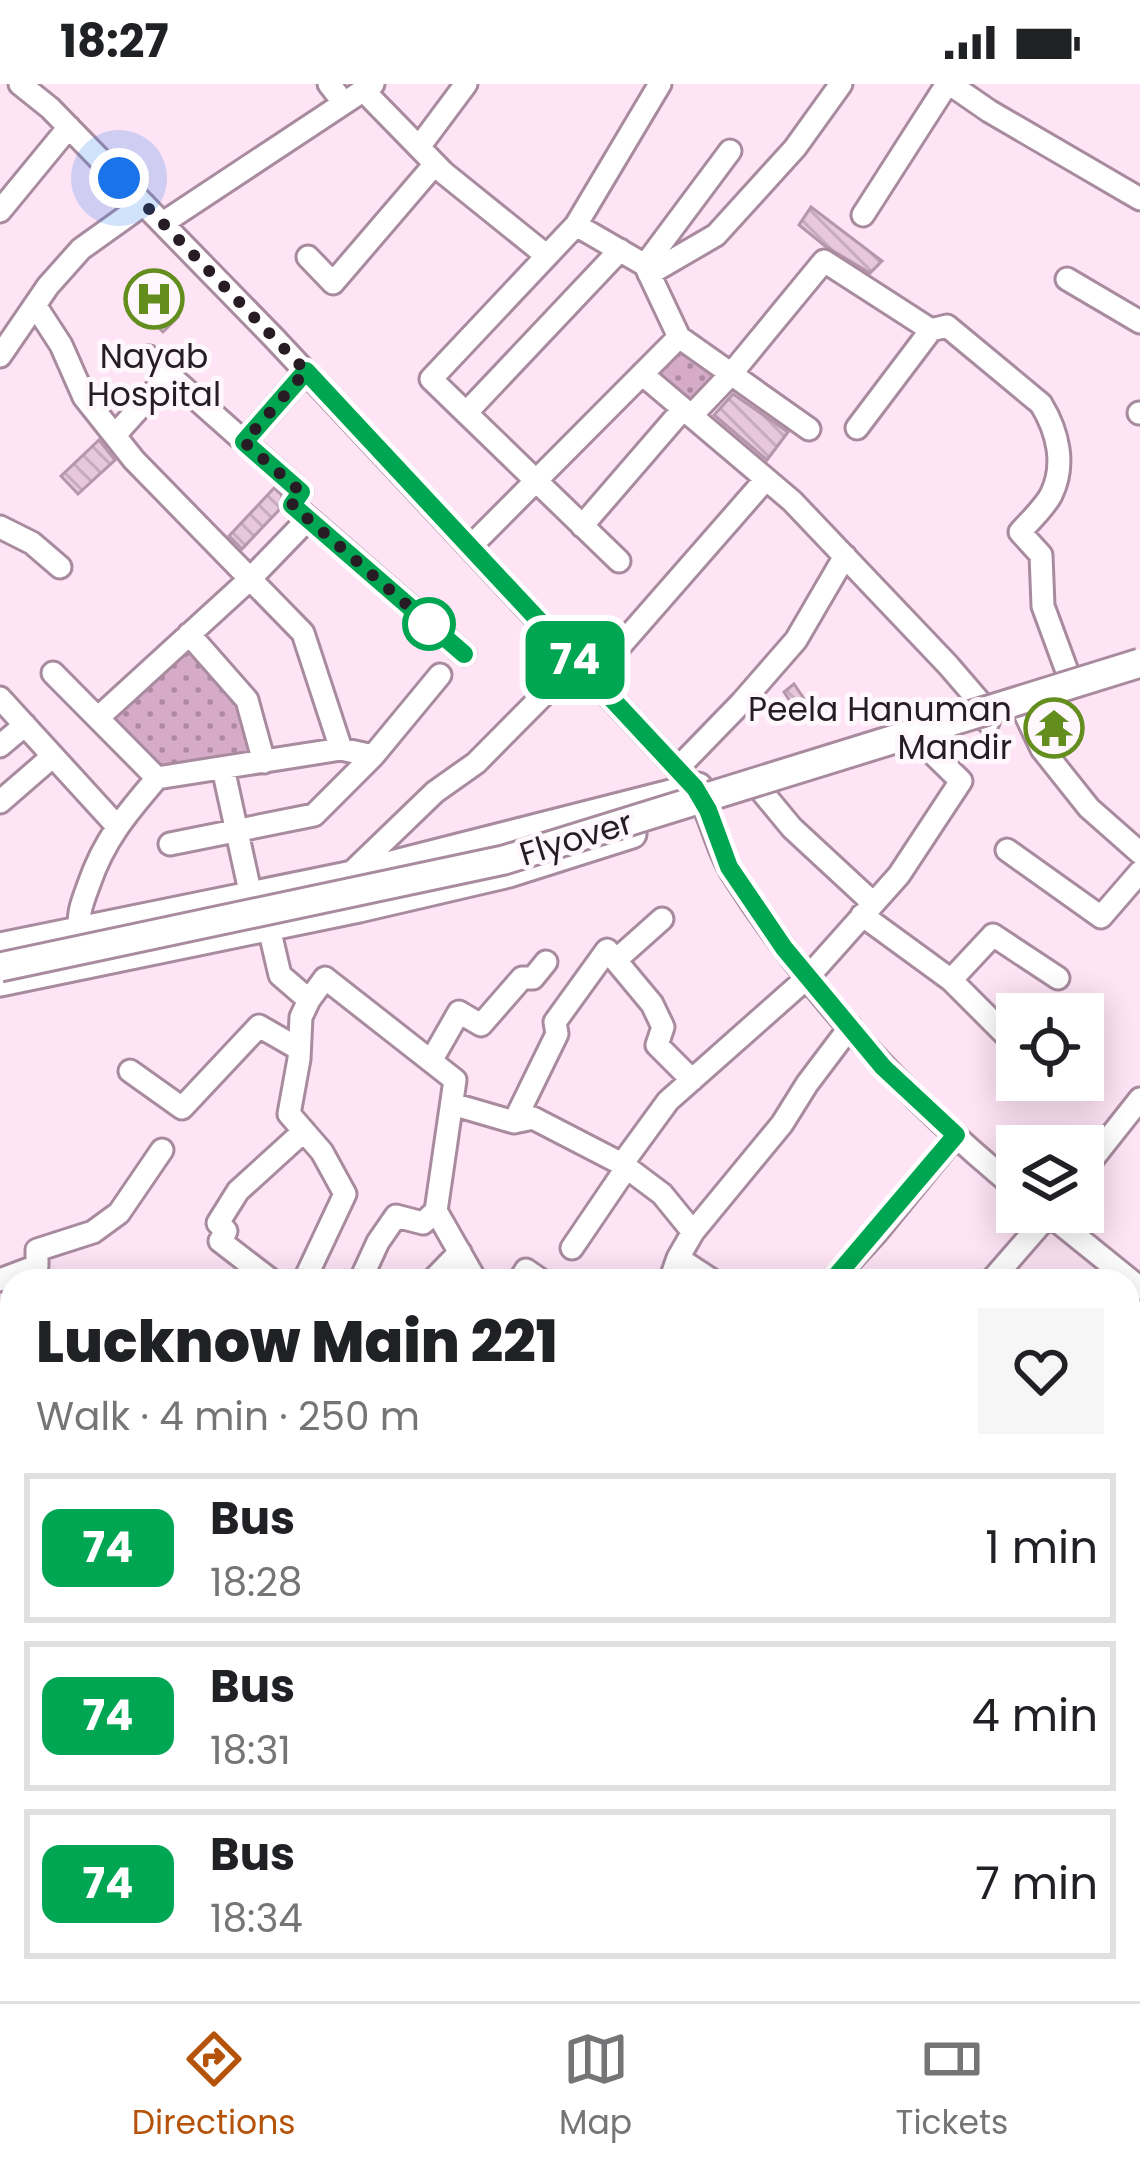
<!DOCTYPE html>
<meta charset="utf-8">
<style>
body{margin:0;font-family:Poppins,sans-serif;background:#f6f6f6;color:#202124;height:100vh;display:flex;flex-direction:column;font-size:45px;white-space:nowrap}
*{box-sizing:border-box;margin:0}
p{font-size:39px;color:#757577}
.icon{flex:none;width:66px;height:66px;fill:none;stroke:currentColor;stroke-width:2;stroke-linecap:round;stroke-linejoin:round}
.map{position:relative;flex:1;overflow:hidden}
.panel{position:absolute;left:0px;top:1185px;width:1140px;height:732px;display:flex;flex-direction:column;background:#fff;border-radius:36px 36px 0 0;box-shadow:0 6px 30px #0003}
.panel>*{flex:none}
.badge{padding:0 24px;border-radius:18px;font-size:42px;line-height:78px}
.fabs{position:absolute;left:996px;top:909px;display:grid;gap:24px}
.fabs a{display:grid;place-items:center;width:108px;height:108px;border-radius:0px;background:#fff;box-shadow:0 6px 30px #0003;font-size:60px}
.you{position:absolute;width:60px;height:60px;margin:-30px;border:9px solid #fff;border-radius:50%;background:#1a73e8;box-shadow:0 0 0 18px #1a73e833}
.map>.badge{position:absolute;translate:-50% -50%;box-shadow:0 0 0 6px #fff}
.round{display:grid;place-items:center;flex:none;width:126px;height:126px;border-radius:0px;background:#f6f6f6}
.summary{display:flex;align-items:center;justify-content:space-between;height:204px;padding:0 36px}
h1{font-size:57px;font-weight:800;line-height:90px}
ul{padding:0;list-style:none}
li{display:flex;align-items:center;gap:36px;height:150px;margin:0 24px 18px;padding:0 12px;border:6px solid #e0e0e0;border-radius:0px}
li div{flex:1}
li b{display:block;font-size:45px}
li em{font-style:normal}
li .badge{min-width:132px;font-weight:700;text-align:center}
.status{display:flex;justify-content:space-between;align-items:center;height:84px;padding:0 60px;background:#fff;direction:ltr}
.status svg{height:33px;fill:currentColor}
.dock{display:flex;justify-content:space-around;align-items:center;height:168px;border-top:3px solid #e0e0e0;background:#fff;font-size:33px;color:#757577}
.dock a{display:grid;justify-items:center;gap:6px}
.dock .active{color:#b45309}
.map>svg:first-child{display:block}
.grass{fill:url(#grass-dots)}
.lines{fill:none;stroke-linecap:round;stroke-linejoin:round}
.stream{stroke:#bb7da8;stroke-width:4.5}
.building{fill:url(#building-back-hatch);stroke:#b596ab;stroke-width:3}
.minor-casing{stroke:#a98b9f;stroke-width:27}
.major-casing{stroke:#a98b9f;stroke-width:33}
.minor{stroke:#fff;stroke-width:21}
.major{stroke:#fff;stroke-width:27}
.major-bridge-casing{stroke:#a98b9f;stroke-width:33;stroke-linecap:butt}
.major-bridge{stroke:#fff;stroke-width:27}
.line-casing{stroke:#fff;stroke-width:27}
.line{stroke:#00a651;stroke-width:18}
.walk{stroke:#281c24;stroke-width:12;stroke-dasharray:0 21.6}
.stop-dot{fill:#fff;stroke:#00a651;stroke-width:6}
.labels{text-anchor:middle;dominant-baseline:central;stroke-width:10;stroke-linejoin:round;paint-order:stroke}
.poi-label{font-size:33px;fill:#281c24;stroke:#fef7fc}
.street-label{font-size:33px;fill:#281c24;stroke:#fef7fc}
</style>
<div class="status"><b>18:27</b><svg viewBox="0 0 49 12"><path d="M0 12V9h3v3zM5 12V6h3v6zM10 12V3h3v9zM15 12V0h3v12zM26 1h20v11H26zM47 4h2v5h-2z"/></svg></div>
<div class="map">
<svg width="1140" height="1917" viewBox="0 0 1140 1917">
<defs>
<pattern id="grass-dots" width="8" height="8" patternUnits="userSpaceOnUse" patternTransform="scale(3)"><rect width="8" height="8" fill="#d5abc7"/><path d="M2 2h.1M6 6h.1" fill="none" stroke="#ad8aa1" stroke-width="1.8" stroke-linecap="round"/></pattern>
<pattern id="building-back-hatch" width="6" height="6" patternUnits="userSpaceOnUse" patternTransform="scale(3)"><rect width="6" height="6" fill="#e7c7dc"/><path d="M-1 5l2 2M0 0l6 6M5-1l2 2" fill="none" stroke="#c6aabd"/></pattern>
</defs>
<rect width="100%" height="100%" fill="#fee4f5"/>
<!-- grass -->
<path class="grass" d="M 680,256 L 720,290 L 692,322 L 652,288 Z
M 189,559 L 243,621 L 257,667 L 157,683 L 108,631 Z"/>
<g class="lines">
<!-- stream -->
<path class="stream" d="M 0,1586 L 12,1589
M 1054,1905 L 1079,1917"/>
</g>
<!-- building -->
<path class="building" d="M 811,123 L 882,177 L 870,189 L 825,162 L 799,141 Z
M 157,189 L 167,200 L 157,210 L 178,233 L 163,248 L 136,221 L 151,205 L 146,200 Z
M 733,310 L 788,348 L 767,376 L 714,331 Z
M 99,356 L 115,376 L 78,410 L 61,392 Z
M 274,404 L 282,411 L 279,426 L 242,465 L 229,452 Z
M 794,600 L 809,622 L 798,629 L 784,608 Z
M 1067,626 L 1072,652 L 1055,657 L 1043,633 Z"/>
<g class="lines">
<defs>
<path id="minor" d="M 20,0 L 50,24 L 274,254 L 695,704 C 711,731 716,763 732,789 C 808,908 908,1016 1017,1105
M 329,0 L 344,19
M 950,0 L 989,27 L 1140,115
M 363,6 L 444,89 L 547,172
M 419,63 L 466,0
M 0,127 L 69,43
M 863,131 L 947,0
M 163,139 L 373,0
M 576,141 L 645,181 L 679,253 L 809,345
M 308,173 L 333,199 L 435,80
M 645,181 L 730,67
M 649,190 L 716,151 L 795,64 L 841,0
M 1067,195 L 1140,238
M 35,221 L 61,261 L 84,313 L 134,376 L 303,549 L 341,665
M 0,272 L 48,202 L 81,165 L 144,120
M 149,273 L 301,408 L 293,421 L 464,570
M 642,290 L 792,417 L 948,581 L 979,617 L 988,638
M 466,329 L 620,166
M 1139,329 L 1140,329
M 691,332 L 731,290 L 824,177 L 931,246 L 947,242 L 1041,320 C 1058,348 1066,381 1051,411 C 1044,424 1030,437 1020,448 L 1041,471 L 1043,522 L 1068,590
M 857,344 L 931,246
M 115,351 L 169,291
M 244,358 L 306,287
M 582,442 L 683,325
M 0,443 L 32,459 L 60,483
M 470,463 L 679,253
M 619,477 L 431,295 L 576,141 L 660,0
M 189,550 L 247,616 L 264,678
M 53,589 L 157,694 L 341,665 L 373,672 L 440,591
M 592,594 L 766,395
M 0,614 L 116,741
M 1024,627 L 1042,665 L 1089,724 L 1140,769
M 99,633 L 250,495 L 308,435
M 0,662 L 25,641
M 223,684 L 251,812 L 260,835 L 269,844 L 280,891 L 309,916 L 325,894 L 455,996 L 436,1127 L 476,1197
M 677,685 L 742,618 L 796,556 L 845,472
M 763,709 L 792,744 L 873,819
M 0,718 L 53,672
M 170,760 L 314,731 L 373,672
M 1007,766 L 1101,833 L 1140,788
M 350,790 L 435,708 L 476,679 L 577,577
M 862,831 L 951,896 L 1008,953
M 80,847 C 77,829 83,817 89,800 C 104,756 127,729 157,694
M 616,876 L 662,835
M 951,896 L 993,851 L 1058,894
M 431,977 L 459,928 L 481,941 L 522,894 L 533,894 L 546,878
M 130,987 L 182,1024 L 259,942 L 299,965
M 452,1020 L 514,1038 L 533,1034 L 622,1080 L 662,1110 L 693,1148
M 514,1038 L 557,950 L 555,938 L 607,866 L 652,920 L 663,943 L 657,961 L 692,996
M 622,1080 L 668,1017 L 808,893 L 899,791 L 961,697 L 922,659
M 1083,1087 L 1140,1015
M 1046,1128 L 1140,1204
M 572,1164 L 627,1083
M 678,1174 L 713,1197
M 0,1196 L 37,1182 L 37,1166 L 93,1148 L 119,1129 L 162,1066
M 272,1197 L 220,1157 L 226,1147 L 218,1139 L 238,1107 L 304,1047
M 304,1197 L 345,1110 L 322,1068 L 289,1030 L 299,975 L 301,933 L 309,916
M 360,1197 L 378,1158 L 396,1132 L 423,1139 L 436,1127
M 432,1197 L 460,1168
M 519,1197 L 526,1186 L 542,1197
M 670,1197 L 678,1174 L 693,1148 L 782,1040 L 807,1000 L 850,943
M 832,1197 L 877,1148 L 956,1051
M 991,1197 L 1051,1128
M 0,1248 L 12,1346
M 1128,1319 L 1140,1303
M 1128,1382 L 1140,1391
M 1128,1496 L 1140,1478
M 0,1498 L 12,1499
M 1128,1559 L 1140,1571
M 1128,1651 L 1140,1656
M 1128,1849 L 1140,1853
M 0,1890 L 12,1893
M 63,1905 L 113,1917
M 519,1917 L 523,1905"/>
<path id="major" d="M 0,863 L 348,792 L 698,703
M 0,898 L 359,824 L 509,789 L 632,750"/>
</defs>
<!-- minor casing -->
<use href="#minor" class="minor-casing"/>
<!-- major casing -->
<use href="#major" class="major-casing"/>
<!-- minor -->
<use href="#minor" class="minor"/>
<!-- major -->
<use href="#major" class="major"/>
<defs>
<path id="major-bridge" d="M 0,883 L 504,776 L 1140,579"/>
</defs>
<!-- major-bridge casing -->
<use href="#major-bridge" class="major-bridge-casing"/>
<!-- major-bridge -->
<use href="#major-bridge" class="major-bridge"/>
</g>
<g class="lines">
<defs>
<path id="line" d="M 464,570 L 292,421 L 301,408 L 244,358 L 306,287 L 695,704 L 708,726 L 729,783 L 784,864 L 883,983 L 956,1051 L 832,1197"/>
</defs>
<!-- line casing -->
<use href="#line" class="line-casing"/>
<!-- line -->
<use href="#line" class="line"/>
<!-- walk -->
<path class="walk" d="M 119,94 L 306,287 L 244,358 L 301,408 L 292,421 L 429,540"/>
</g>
<!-- icons -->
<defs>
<symbol id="hospital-ring" viewBox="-11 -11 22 22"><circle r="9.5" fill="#fef7fc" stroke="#638d1c" stroke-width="1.5"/><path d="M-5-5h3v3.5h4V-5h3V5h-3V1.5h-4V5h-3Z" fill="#638d1c"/></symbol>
<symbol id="temple-ring" viewBox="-11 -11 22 22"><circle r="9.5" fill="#fef7fc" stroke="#638d1c" stroke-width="1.5"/><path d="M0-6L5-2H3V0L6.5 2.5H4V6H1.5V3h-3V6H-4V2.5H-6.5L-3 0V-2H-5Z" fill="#638d1c"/></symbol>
</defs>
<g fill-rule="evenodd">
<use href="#hospital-ring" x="121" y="182" width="66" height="66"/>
<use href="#temple-ring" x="1021" y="611" width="66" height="66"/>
</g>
<!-- markers -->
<circle class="stop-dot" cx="429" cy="540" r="24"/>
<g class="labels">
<!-- poi labels -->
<g class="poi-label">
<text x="154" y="272">Nayab<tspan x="154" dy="38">Hospital</tspan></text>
<text x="1012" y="625" text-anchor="end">Peela Hanuman<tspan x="1012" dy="38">Mandir</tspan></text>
</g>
<!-- street labels -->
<g class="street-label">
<text transform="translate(576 754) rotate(-17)">Flyover</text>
</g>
</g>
</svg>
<div class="fabs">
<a><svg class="icon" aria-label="locate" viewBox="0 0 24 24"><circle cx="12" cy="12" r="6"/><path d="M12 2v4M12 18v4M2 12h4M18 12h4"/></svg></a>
<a><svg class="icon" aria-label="layers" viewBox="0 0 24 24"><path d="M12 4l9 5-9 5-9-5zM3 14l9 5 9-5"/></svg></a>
</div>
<div class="you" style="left:119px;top:94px"></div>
<b class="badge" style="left:575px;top:576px;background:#00a651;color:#fff">74</b>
<section class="panel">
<div class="summary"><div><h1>Lucknow Main 221</h1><p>Walk · 4 min · 250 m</p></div><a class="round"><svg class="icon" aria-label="heart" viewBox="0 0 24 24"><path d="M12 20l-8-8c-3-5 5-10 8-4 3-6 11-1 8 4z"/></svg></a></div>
<ul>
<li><span class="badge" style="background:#00a651;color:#fff">74</span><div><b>Bus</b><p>18:28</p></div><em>1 min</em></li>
<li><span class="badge" style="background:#00a651;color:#fff">74</span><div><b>Bus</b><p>18:31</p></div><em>4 min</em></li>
<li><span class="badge" style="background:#00a651;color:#fff">74</span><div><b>Bus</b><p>18:34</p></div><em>7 min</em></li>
</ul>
</section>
</div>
<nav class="dock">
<a class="active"><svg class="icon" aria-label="directions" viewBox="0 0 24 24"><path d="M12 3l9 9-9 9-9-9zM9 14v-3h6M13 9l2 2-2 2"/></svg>Directions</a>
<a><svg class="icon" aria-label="map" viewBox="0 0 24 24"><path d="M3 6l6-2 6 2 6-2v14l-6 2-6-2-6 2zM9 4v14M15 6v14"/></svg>Map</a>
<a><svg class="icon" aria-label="tickets" viewBox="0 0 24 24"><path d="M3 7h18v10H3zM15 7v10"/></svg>Tickets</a>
</nav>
